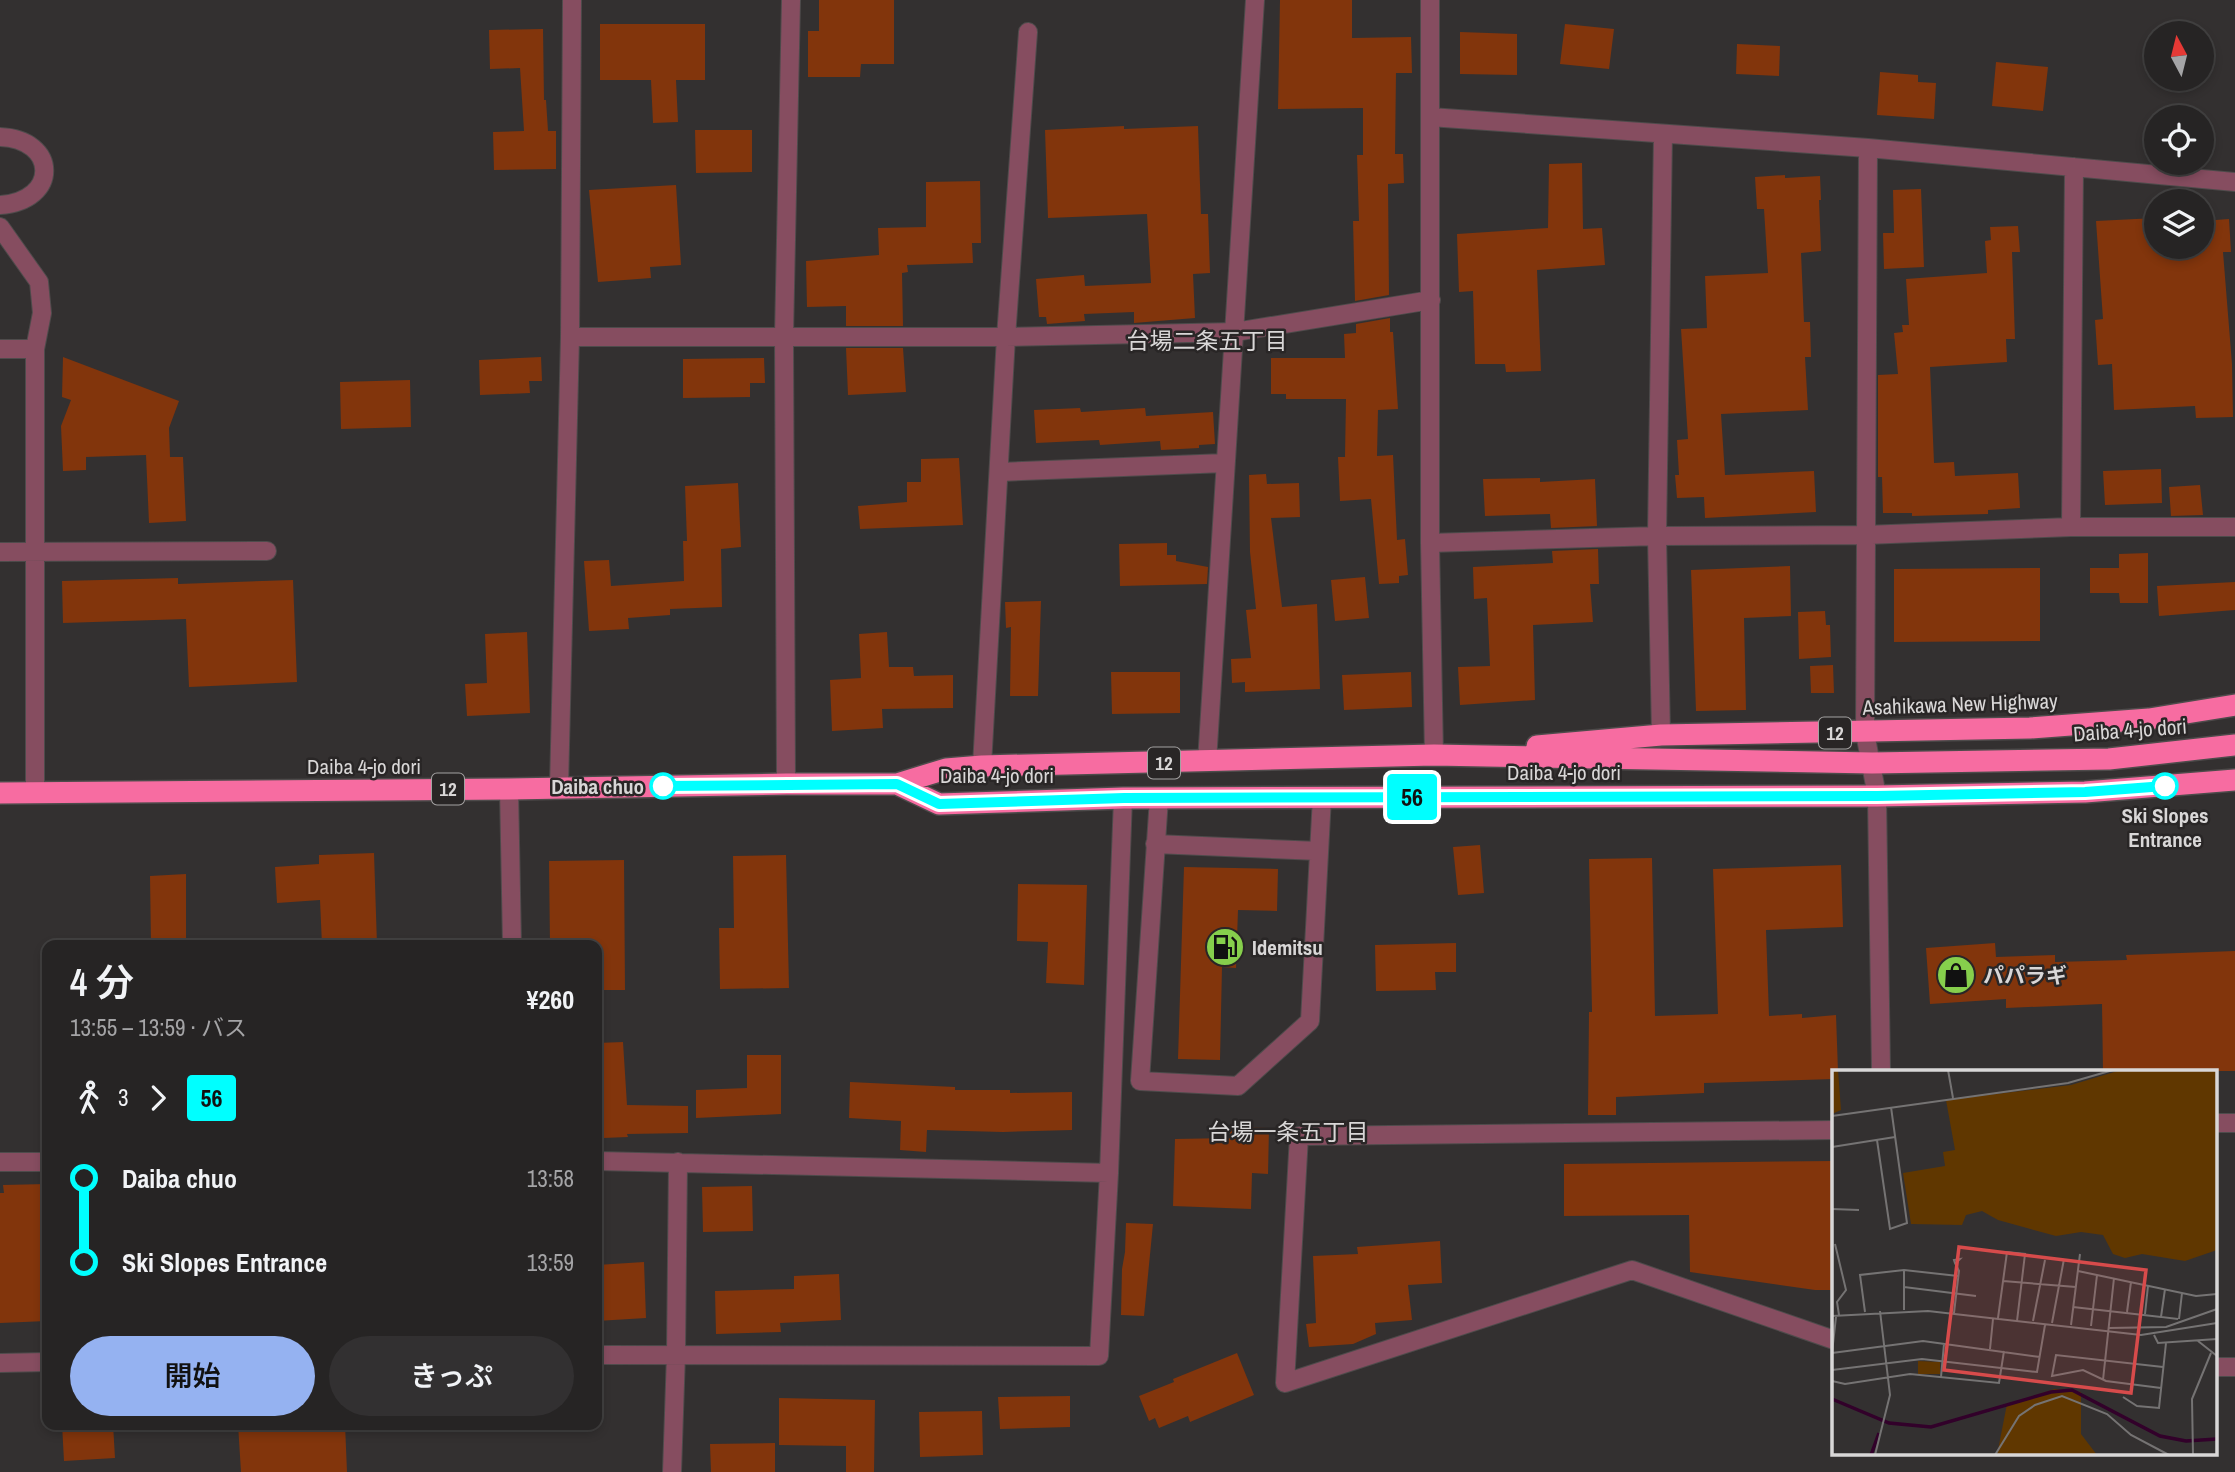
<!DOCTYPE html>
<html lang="ja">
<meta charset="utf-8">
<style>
body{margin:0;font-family:"Archivo Narrow","Noto Sans JP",sans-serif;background:#323031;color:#f1f3f6;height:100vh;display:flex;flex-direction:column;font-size:26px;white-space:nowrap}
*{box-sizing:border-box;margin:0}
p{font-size:23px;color:#a4a4a6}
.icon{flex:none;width:38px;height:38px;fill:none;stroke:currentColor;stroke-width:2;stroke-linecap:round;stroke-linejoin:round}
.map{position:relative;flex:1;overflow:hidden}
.drawer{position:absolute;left:42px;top:940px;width:560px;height:490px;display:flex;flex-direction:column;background:#262424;border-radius:14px;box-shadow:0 4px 10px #0003,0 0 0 2px #424141}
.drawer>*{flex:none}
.badge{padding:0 14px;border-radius:5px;font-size:24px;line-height:46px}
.needle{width:46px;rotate:353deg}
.controls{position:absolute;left:2144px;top:21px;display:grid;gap:14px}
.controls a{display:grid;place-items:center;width:70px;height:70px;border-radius:50%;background:#262424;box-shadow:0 4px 10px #0003,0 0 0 2px #424141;font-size:35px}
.map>.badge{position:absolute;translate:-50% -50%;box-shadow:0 0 0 4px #fff}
.legs{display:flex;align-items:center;gap:10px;height:77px;padding:0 28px;font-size:23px}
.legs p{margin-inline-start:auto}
.summary{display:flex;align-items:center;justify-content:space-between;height:119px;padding:0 28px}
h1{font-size:38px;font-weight:600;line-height:52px}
.button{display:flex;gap:14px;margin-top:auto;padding:14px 28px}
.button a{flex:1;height:80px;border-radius:42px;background:#95b2f1;color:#111;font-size:28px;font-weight:600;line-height:80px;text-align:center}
.button a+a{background:#323031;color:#f1f3f6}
ul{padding:0 28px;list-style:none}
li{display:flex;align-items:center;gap:24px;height:84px;font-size:26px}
li i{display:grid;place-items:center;width:10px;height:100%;margin:0 9px;background:currentColor}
li i::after{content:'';width:18px;height:18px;margin:-9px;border:5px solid;border-radius:50%;background:#262424}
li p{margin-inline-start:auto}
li:first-child i{background:linear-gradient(#0000 50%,currentColor 0)}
li:last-child i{background:linear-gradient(currentColor 50%,#0000 0)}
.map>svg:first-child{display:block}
.building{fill:#82350c}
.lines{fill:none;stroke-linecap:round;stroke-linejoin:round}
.minor-casing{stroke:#4e4b4b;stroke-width:20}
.highway-casing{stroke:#4e4b4b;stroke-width:24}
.minor{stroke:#864d60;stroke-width:18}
.highway{stroke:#f76ca1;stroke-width:21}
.line-1-casing{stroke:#fff;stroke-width:16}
.line-1{stroke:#0ff;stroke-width:10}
.stop-1-dot{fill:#fff;stroke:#0ff;stroke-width:3.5}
.labels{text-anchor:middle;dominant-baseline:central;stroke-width:5;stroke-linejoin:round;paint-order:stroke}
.shield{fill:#292626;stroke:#a4a2a2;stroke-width:2}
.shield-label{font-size:19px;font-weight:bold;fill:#d9d7d7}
.street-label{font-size:21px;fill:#d9d7d7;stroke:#292626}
.stop-label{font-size:21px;font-weight:bold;fill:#d9d7d7;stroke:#292626;text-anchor:end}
.poi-label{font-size:21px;font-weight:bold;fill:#d9d7d7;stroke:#292626;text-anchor:start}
.neighbourhood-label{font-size:23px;fill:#d9d7d7;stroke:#292626}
.inset-river{fill:none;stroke:#32012a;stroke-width:3.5}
.inset-road{fill:none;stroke:#757373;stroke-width:2}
.view{fill:#d74b4b;fill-opacity:0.15;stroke:#d74b4b;stroke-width:3.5}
.inset-edge{fill:none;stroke:#d9d7d7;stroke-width:3.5}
</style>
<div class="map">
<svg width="2235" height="1472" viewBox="0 0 2235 1472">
<rect width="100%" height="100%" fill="#333030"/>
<!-- building -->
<path class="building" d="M 819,0 L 894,0 L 894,64 L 861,64 L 860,77 L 808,77 L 808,31 L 819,31 Z
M 1280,0 L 1352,0 L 1352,38 L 1411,37 L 1412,73 L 1396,73 L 1395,154 L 1403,154 L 1404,183 L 1388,184 L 1389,295 L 1355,301 L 1353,221 L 1359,221 L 1357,155 L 1363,155 L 1363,108 L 1278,109 Z
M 600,24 L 705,24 L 705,80 L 676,80 L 678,122 L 653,123 L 651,80 L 600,80 Z
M 1565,24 L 1614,29 L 1609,69 L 1560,64 Z
M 543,29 L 544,100 L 546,100 L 548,131 L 556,131 L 556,169 L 494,170 L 493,132 L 524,131 L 520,68 L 490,69 L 489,30 Z
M 1460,32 L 1517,34 L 1517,75 L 1460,74 Z
M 1737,44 L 1780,46 L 1779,76 L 1736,74 Z
M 1996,62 L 2048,67 L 2043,111 L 1992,106 Z
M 1880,72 L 1918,75 L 1918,82 L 1936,83 L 1934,119 L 1877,115 Z
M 1124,126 L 1124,129 L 1198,126 L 1201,214 L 1208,214 L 1210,273 L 1193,274 L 1195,318 L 1134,323 L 1134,312 L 1084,314 L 1085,321 L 1047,324 L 1046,317 L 1039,317 L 1036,279 L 1084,275 L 1085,286 L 1151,283 L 1147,214 L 1048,218 L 1045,130 Z
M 695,130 L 752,130 L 752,172 L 696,173 Z
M 1582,163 L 1583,229 L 1602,228 L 1605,265 L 1537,270 L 1541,371 L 1506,372 L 1505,364 L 1475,364 L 1473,291 L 1459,292 L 1457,234 L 1548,228 L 1549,164 Z
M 1785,175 L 1785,178 L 1820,176 L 1821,200 L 1819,200 L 1821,251 L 1801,253 L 1804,322 L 1810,322 L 1811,357 L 1805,357 L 1808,410 L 1721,414 L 1725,475 L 1814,471 L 1816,512 L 1705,518 L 1704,497 L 1677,498 L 1675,475 L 1679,475 L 1677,440 L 1688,439 L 1681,329 L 1707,328 L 1705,276 L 1768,273 L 1764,209 L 1757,209 L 1755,177 Z
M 980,181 L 981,243 L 972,243 L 973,263 L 907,265 L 908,272 L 902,273 L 903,326 L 846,326 L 846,306 L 807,307 L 806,261 L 879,255 L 878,228 L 926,227 L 926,182 Z
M 676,185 L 681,265 L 650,267 L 651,278 L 598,282 L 589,190 Z
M 1921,189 L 1924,267 L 1884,269 L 1883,233 L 1894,233 L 1893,190 Z
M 2156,218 L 2156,247 L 2202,247 L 2202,221 L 2229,219 L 2231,252 L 2223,252 L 2232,364 L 2233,417 L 2196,418 L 2195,406 L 2114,410 L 2112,364 L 2098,365 L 2095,320 L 2103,319 L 2096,221 Z
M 2018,226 L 2020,252 L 2012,252 L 2015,339 L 2006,339 L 2007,362 L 1930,367 L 1934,463 L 1954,462 L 1955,476 L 2018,473 L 2020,508 L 1988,510 L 1988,514 L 1912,516 L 1912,513 L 1883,513 L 1882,477 L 1878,477 L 1878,375 L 1898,374 L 1894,333 L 1903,332 L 1902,325 L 1909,325 L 1906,279 L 1987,273 L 1985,241 L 1991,240 L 1990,227 Z
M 1390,318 L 1390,332 L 1393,332 L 1398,409 L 1378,410 L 1377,456 L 1393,455 L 1397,540 L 1405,539 L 1408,575 L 1399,576 L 1399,583 L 1379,584 L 1371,499 L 1340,501 L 1338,457 L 1345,457 L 1346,399 L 1286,399 L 1286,394 L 1271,394 L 1271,358 L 1345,358 L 1344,334 L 1356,333 L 1356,324 Z
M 846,348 L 903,348 L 906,392 L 848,395 Z
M 63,357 L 179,401 L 169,428 L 170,457 L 183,457 L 186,521 L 149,523 L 146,455 L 86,457 L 86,470 L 63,471 L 61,426 L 71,400 L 62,397 Z
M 541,357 L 542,381 L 529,381 L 530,393 L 480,395 L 479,360 Z
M 764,358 L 765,383 L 750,383 L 750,397 L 683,398 L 683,359 Z
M 410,380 L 411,427 L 341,429 L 340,382 Z
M 1080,408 L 1081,412 L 1145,408 L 1146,416 L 1213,412 L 1215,444 L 1199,445 L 1199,448 L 1161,450 L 1160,441 L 1100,445 L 1099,440 L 1036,443 L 1034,410 Z
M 959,458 L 963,525 L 860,529 L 858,506 L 907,502 L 907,482 L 921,482 L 921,459 Z
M 2161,469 L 2162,503 L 2105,505 L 2103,471 Z
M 1266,474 L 1267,484 L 1299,483 L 1300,517 L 1271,518 L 1282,607 L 1317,604 L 1320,689 L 1245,692 L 1245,682 L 1232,683 L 1231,659 L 1251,658 L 1246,610 L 1256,609 L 1250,552 L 1249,475 Z
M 1540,478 L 1540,482 L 1595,479 L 1597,526 L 1551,528 L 1550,514 L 1485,516 L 1483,479 Z
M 738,483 L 741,547 L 721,549 L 722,607 L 670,609 L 670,615 L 628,618 L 629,629 L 589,631 L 584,561 L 609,560 L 611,586 L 684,581 L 683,541 L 687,541 L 685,486 Z
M 2200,485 L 2203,515 L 2171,516 L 2169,487 Z
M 1167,543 L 1167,555 L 1176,555 L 1176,561 L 1208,567 L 1207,584 L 1120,586 L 1119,544 Z
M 1598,549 L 1599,584 L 1590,584 L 1593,622 L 1533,625 L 1535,700 L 1460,705 L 1458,667 L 1490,666 L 1487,598 L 1474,599 L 1473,567 L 1553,563 L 1552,551 Z
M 2148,553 L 2148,603 L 2120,603 L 2119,593 L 2090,593 L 2090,568 L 2119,568 L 2119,554 Z
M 1790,566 L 1791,616 L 1744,618 L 1746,710 L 1696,711 L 1691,570 Z
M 2040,568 L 2040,641 L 1894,642 L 1894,569 Z
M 1365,577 L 1369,618 L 1335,621 L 1331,580 Z
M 178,578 L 178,584 L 293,580 L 297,682 L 189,687 L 186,619 L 63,623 L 62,581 Z
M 2235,582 L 2235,610 L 2159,616 L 2157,586 Z
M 1041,601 L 1038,696 L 1010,696 L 1011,627 L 1006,628 L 1005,602 Z
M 1825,611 L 1826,625 L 1830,625 L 1831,657 L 1799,659 L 1798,612 Z
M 527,632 L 530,713 L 467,716 L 465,684 L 487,683 L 485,634 Z
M 887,632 L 889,667 L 913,667 L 914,676 L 953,675 L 953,708 L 882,709 L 883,728 L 832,731 L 830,680 L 861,678 L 859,634 Z
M 1833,665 L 1834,693 L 1811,693 L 1810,666 Z
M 1111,672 L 1180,672 L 1180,713 L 1112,714 Z
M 1411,672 L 1412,707 L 1344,710 L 1342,675 Z
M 1480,845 L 1484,893 L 1458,895 L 1453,847 Z
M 374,853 L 377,945 L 322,945 L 320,900 L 277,903 L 275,867 L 319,864 L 319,855 Z
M 786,855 L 789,988 L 720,989 L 719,928 L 734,928 L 733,856 Z
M 1652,858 L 1655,1016 L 1718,1014 L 1713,869 L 1841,865 L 1843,927 L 1766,930 L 1769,1016 L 1802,1014 L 1802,1018 L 1836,1015 L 1838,1071 L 1834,1071 L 1834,1079 L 1704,1083 L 1704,1093 L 1616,1097 L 1616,1115 L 1588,1115 L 1589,1012 L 1592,1012 L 1589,859 Z
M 624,860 L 625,990 L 597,990 L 597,945 L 550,945 L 549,861 Z
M 1184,867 L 1278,869 L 1277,911 L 1238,910 L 1236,968 L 1222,967 L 1220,1060 L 1178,1059 Z
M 186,874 L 186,945 L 151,945 L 150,876 Z
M 1018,884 L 1087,885 L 1084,985 L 1046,983 L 1048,942 L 1017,941 Z
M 1456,943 L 1456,972 L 1435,972 L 1436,990 L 1376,991 L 1375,945 Z
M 1995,943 L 1996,957 L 2055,955 L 2055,962 L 2127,960 L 2126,955 L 2235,951 L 2235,1071 L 2103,1071 L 2102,1004 L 2006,1008 L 2006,999 L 1930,1004 L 1926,948 Z
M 623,1042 L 627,1105 L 688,1106 L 688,1133 L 627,1134 L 628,1137 L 603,1138 L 597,1043 Z
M 747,1055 L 781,1055 L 781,1114 L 696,1118 L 696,1090 L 747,1088 Z
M 850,1082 L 955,1087 L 955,1090 L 1010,1090 L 1010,1093 L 1072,1092 L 1072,1130 L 1003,1132 L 927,1130 L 926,1152 L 900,1150 L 901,1121 L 849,1118 Z
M 1230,1127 L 1269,1128 L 1268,1174 L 1252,1173 L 1251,1209 L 1173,1206 L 1175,1139 L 1230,1138 Z
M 1834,1161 L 1834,1290 L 1815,1290 L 1690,1272 L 1689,1215 L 1564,1216 L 1564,1164 Z
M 47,1184 L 47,1321 L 0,1323 L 0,1193 L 4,1193 L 3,1185 Z
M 752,1186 L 753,1231 L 703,1232 L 702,1187 Z
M 1126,1223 L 1153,1224 L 1144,1316 L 1121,1315 L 1122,1269 L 1125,1252 Z
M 1440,1241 L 1442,1283 L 1408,1285 L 1412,1320 L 1375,1323 L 1376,1334 L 1353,1344 L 1309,1347 L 1306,1324 L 1316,1323 L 1313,1256 L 1358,1254 L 1357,1247 Z
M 644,1262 L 646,1318 L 597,1321 L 597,1265 Z
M 839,1274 L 841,1320 L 780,1323 L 781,1332 L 716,1334 L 715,1291 L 794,1289 L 794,1276 Z
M 1237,1353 L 1254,1395 L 1190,1422 L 1188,1416 L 1159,1428 L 1155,1418 L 1149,1421 L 1139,1396 L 1174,1382 L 1173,1379 Z
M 1070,1396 L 1070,1427 L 1000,1429 L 998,1397 Z
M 779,1398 L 875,1400 L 874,1472 L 846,1472 L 846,1446 L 779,1445 Z
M 982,1411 L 983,1455 L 920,1457 L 919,1412 Z
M 62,1424 L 113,1424 L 115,1458 L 64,1461 Z
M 238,1424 L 345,1424 L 347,1472 L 241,1472 Z
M 775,1443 L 775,1472 L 711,1472 L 710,1444 Z"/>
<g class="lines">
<defs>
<path id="minor" d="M 1430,0 L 1430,543 L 1434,755
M 1430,117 L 1868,148 L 2235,182
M 0,137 C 58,139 60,201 0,205
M 1868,148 L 1865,733 L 1877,796 L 1881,1071
M 0,227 L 39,282 L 42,313 L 35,349 L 35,792
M 570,337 L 1006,337 L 1235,332 L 1431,300
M 0,349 L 35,349
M 1000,472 L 1225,463
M 2071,527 L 2074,167
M 1430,543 L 1657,536 L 1865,535 L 2071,527 L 2235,527
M 0,552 L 267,551
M 1661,735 L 1657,536 L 1663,134
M 1207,762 L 1255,0
M 982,766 L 1006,337 L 1028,32
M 786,784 L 784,336 L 791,0
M 559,787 L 570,337 L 572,0
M 509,789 L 512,945
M 1159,798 L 1140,1081 L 1238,1086 L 1310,1021 L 1322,797
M 1155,844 L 1319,851
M 2216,1123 L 2235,1123
M 1834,1130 L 1299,1136 L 1285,1383 L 1632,1270 L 1834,1340
M 597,1161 L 1109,1173
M 0,1162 L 47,1162
M 597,1355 L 1099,1356 L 1109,1173 L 1123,798
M 0,1363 L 47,1362
M 2216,1367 L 2235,1367
M 672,1472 L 676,1354 L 678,1162"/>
<path id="highway" d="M 1537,746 L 1661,735 L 2030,728 L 2149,719 L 2235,705
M 897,784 L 939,804 L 1123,798 L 1877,796 L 2085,792 L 2235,780
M 0,793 L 509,789 L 786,784 L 897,784 L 946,769 L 982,766 L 1434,755 L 1872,763 L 2109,759 L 2235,745"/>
</defs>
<!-- minor casing -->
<use href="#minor" class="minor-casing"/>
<!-- highway casing -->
<use href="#highway" class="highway-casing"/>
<!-- minor -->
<use href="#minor" class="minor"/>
<!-- highway -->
<use href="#highway" class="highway"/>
</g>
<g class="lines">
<defs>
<path id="line-1" d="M 663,786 L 897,784 L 939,804 L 1124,798 L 1877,796 L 2085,792 L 2165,786"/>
</defs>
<!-- line-1 casing -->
<use href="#line-1" class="line-1-casing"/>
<!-- line-1 -->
<use href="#line-1" class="line-1"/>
</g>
<!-- icons -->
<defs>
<symbol id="fuel-disc" viewBox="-11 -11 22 22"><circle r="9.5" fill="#86cf4c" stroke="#292626"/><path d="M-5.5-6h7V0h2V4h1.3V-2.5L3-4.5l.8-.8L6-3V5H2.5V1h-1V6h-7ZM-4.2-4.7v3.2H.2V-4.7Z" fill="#111"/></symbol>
<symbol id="shop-disc" viewBox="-11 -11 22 22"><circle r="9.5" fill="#86cf4c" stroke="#292626"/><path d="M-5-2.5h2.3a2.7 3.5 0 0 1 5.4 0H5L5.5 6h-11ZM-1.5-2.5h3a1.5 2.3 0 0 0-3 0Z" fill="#111"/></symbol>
</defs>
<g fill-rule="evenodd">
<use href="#fuel-disc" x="1203" y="925" width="44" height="44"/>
<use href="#shop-disc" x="1934" y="953" width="44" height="44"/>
</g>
<!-- markers -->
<g class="stop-1-dot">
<circle cx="663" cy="786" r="12"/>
<circle cx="2165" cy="786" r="12"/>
</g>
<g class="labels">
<!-- shield labels -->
<g class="shield">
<rect x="1819" y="717.5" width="32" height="31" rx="5"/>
<rect x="1148" y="747.5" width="32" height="31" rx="5"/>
<rect x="432" y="773.5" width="32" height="31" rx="5"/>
</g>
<g class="shield-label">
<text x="1835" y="733">12</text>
<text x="1164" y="763">12</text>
<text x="448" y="789">12</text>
</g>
<!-- street labels -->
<g class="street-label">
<text transform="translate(1960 704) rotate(-2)">Asahikawa New Highway</text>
<text transform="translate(2130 730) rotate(-4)">Daiba 4-jo dori</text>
<text x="364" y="766">Daiba 4-jo dori</text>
<text x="1564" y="772">Daiba 4-jo dori</text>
<text x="997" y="775">Daiba 4-jo dori</text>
</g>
<!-- stop labels -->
<g class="stop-label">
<text x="644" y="786">Daiba chuo</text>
<text x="2165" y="815" text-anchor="middle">Ski Slopes<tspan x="2165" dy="24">Entrance</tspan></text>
</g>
<!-- poi labels -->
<g class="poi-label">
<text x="1252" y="947">Idemitsu</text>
<text x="1983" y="975">パパラギ</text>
</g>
<!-- neighbourhood labels -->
<g class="neighbourhood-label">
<text x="1207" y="340">台場二条五丁目</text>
<text x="1288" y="1131">台場一条五丁目</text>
</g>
</g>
<!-- overview -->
<g transform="translate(1832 1070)">
<rect width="385" height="385" fill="#333030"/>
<path d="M 289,0 L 385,0 L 385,180 L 353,191 L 310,184 L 293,188 L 281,184 L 271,165 L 249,162 L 224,166 L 166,150 L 150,141 L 134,145 L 130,155 L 79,154 L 71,103 L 113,96 L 111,82 L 123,80 L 114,30 L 239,15 Z" fill="#603700"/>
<path d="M 0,0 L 6,0 L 9,40 L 0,44 ZM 223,319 L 249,322 L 249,364 L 265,385 L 165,385 L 175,334 Z" fill="#603700"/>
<path d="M 86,291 L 108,292 L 108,304 L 86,304 Z" fill="#603700"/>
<path class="inset-river" d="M 0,329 L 57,353 L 99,357 L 219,322 L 240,320 L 328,366 L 354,371 L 385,369M 39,385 L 47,363"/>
<path class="inset-road" d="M 116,0 L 121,28M 0,46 L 236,13 L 281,0M 45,70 L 58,159 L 75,153 L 59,37M 0,77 L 63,67M 0,139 L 27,140M 3,174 L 14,220 L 5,232 L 7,245M 72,200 L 72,240M 246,201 L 364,226 L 385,224M 171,211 L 244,217M 72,217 L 144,226M 333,219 L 329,247 L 346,249M 241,237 L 329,247M 33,242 L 28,205 L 72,200 L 126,206M 295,242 L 299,212M 122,243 L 127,201 L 123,193 L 122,190 L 128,189 L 123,194M 313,244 L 316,216M 0,246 L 96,241 L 309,265 L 385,253M 166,248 L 175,182 L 193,184 L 185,251M 347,249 L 350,223M 201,251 L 213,190M 220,253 L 232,189M 239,255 L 248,184M 259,256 L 265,205M 277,258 L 334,257 L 385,239M 322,265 L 326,273 L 385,269M 366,271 L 385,286M 158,279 L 161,249M 0,283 L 91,271 L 208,287M 0,283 L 4,247M 0,300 L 90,289 L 205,302 L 213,255M 109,307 L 112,274M 271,310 L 282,208M 0,311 L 13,314 L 78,304 L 167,313 L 172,281M 329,318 L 274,311 L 251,300 L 220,306 L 224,285 L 331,297M 291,327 L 305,336 L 327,338 L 334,273M 43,385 L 58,325 L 48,241M 163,385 L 187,346 L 203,335 L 230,326 L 275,344 L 299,365 L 337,385M 361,385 L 360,329 L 379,283"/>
<path class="view" d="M 127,177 L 314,200 L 299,323 L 112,300 Z"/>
<rect width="385" height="385" class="inset-edge"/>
</g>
</svg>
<div class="controls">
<a><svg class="needle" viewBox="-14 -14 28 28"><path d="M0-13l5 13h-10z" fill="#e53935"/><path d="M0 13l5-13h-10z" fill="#a4a4a6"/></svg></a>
<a><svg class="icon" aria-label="locate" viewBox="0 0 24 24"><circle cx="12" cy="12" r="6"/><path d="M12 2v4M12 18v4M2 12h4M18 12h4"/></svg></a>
<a><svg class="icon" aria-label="layers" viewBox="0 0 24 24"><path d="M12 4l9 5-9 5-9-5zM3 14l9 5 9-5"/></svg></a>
</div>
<b class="badge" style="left:1412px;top:797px;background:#0ff;color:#111">56</b>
<section class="drawer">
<div class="summary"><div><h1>4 分</h1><p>13:55 – 13:59 · バス</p></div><b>¥260</b></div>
<div class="legs"><svg class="icon" aria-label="walk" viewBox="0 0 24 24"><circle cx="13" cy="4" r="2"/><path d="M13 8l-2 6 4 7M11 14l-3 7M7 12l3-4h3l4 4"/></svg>3<svg class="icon" aria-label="forward" viewBox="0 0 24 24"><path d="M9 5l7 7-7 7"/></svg><b class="badge" style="background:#0ff;color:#111">56</b></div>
<ul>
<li><i style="color:#0ff"></i><b>Daiba chuo</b><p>13:58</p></li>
<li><i style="color:#0ff"></i><b>Ski Slopes Entrance</b><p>13:59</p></li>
</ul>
<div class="button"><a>開始</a><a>きっぷ</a></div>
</section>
</div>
